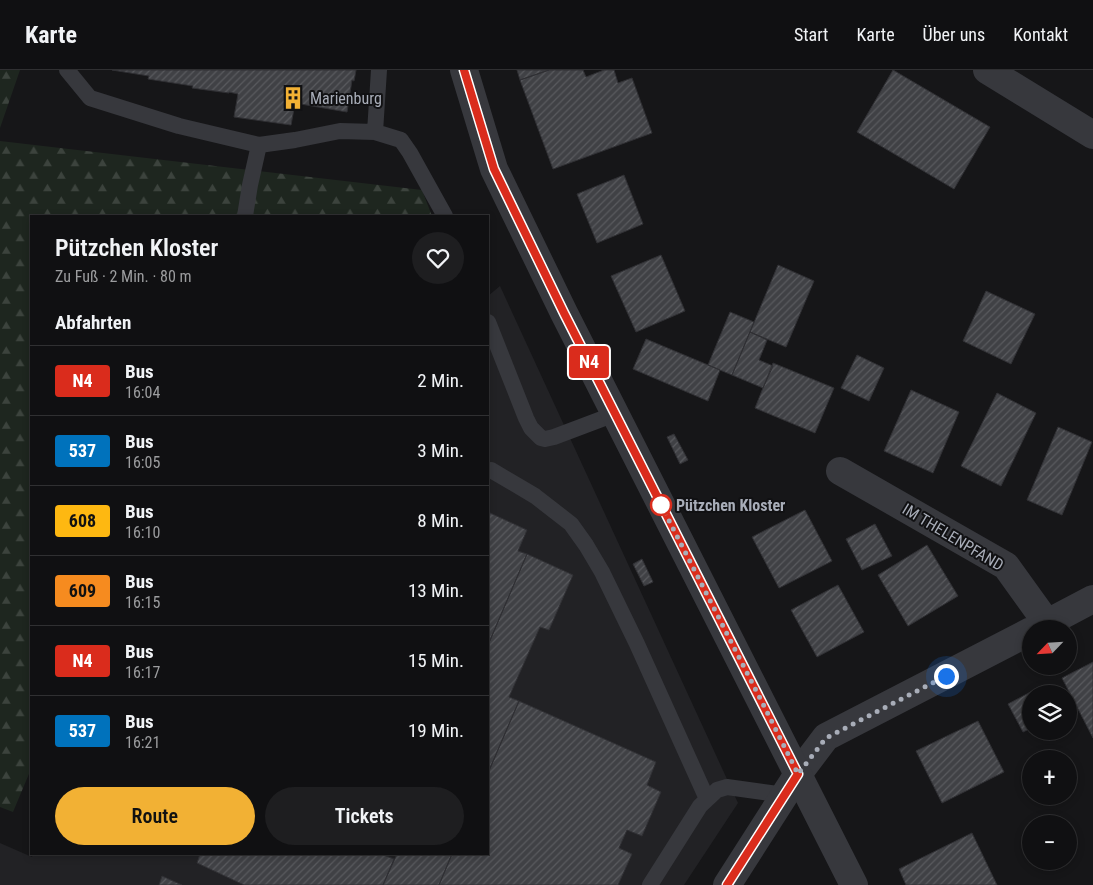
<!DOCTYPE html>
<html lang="de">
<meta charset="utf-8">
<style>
body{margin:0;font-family:"Roboto Condensed",sans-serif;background:#1e1e20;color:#f1f3f6;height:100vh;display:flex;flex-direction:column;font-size:19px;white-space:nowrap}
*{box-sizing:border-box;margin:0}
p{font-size:16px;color:#9c9d9f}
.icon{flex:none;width:28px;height:28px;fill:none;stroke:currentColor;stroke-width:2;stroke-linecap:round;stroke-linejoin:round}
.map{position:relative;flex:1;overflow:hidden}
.drawer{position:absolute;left:30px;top:145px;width:459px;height:640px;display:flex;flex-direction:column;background:#101012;border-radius:0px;box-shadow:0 2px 8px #0003,0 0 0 1px #303032}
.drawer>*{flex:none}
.badge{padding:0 10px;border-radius:4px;font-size:18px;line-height:32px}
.needle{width:32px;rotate:245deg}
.controls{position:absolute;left:1022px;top:550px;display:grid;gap:10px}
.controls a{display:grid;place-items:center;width:55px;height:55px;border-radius:50%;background:#101012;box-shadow:0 2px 8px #0003,0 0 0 1px #303032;font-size:25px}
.you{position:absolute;width:25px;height:25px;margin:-12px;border:4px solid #fff;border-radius:50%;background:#1a73e8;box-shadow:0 0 0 8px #1a73e833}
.map>.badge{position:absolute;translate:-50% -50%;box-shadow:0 0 0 2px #fff}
h2{padding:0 25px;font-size:19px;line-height:45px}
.round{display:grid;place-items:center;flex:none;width:52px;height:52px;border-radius:26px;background:#1e1e20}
.head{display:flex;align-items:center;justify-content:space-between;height:85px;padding:0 25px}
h1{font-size:24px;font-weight:600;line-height:38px}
.primary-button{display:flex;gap:10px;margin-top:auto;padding:10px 25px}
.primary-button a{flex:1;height:58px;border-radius:30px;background:#f2b134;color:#111;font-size:20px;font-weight:600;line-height:58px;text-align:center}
.primary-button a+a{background:#1e1e20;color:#f1f3f6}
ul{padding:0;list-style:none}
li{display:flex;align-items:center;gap:15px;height:70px;padding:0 25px;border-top:1px solid #303032}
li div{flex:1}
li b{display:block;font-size:19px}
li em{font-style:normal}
li .badge{min-width:55px;font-weight:700;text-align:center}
header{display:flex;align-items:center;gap:30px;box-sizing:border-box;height:70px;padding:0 25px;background:#101012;border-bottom:1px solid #303032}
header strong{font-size:24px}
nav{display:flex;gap:28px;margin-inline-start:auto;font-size:18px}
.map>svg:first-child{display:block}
.built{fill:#222225}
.forest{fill:url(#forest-firs)}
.building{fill:url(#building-hatch);stroke:#303034}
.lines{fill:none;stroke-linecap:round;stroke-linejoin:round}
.service{stroke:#37383d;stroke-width:16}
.minor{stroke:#37383d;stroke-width:28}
.tertiary{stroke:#37383d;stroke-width:28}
.line-casing{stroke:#fff;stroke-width:11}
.line{stroke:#da2c1c;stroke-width:8}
.walk{stroke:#a8adb8;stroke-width:5;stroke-dasharray:0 9}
.stop-dot{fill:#fff;stroke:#da2c1c;stroke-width:2.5}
.labels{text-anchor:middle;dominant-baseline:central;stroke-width:4;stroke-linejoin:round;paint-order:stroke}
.poi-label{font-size:16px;fill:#a8adb8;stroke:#111113;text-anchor:start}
.stop-label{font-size:16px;font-weight:bold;fill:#a8adb8;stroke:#111113;text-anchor:start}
.street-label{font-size:16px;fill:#a8adb8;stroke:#111113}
</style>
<header>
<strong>Karte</strong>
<nav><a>Start</a><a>Karte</a><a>Über uns</a><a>Kontakt</a></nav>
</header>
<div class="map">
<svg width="1093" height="815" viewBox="0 0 1093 815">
<defs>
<pattern id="forest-firs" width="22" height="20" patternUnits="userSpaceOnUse" patternTransform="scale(1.25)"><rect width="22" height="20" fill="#1e261f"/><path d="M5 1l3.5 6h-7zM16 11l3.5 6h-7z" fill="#3c433d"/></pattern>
<pattern id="building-hatch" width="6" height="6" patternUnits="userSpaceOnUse" patternTransform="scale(1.25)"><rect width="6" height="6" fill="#404145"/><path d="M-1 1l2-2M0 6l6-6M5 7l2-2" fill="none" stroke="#595a5e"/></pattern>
</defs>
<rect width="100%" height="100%" fill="#161618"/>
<!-- built -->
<path class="built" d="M 500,216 L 738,733 L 684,815 L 0,815 L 0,773 L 32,787 L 33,784 L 488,784 L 488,226 Z"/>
<!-- forest -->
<path class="forest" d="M 0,0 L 20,0 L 0,58 Z
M 0,71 L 422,120 L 432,146 L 31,146 L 31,699 L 13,742 L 0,737 Z"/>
<!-- building -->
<path class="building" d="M 112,0 L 356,0 L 354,11 L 352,10 L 347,42 L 295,33 L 291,55 L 234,47 L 238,24 L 229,22 L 229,23 L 192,18 L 193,16 L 148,9 L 149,6 Z
M 517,0 L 549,0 L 520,10 Z
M 549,0 L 583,0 L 586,7 L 604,0 L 614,0 L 618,13 L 632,8 L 652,63 L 553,99 L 520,10 Z
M 893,0 L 990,57 L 954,119 L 857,62 Z
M 624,105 L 643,154 L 597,173 L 577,124 Z
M 661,185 L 685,241 L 636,262 L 611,206 Z
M 778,195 L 814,211 L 786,277 L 750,262 Z
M 986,221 L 1035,244 L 1011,294 L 963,271 Z
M 730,242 L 754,252 L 732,305 L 708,295 Z
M 750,262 L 767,270 L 759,290 L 773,296 L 763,318 L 732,305 Z
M 646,269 L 720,300 L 708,331 L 633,299 Z
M 857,285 L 884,298 L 869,331 L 841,318 Z
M 773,293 L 834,318 L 815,363 L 755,338 Z
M 911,320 L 959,342 L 933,403 L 884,381 Z
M 997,323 L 1036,343 L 1001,416 L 961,396 Z
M 1058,357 L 1092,372 L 1062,445 L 1027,430 Z
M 674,364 L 688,390 L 680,394 L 667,367 Z
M 805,440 L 832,491 L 779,518 L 752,467 Z
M 488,442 L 527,460 L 518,481 L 527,484 L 488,575 Z
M 875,454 L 892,486 L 862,500 L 846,469 Z
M 927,475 L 958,526 L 908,556 L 878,505 Z
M 527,484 L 573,505 L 549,560 L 540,557 L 509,627 L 519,631 L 488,703 L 488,575 Z
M 642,489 L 653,512 L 644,516 L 633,494 Z
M 838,515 L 864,562 L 817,587 L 791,540 Z
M 1093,592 L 1093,668 L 1062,608 Z
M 1042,616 L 1046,624 L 1031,624 L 1031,658 L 1023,662 L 1008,634 Z
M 519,631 L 656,692 L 647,715 L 661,722 L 642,766 L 627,760 L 619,778 L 632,784 L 618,815 L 439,815 L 452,784 L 488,784 L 488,703 Z
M 978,651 L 1004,702 L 942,733 L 916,681 Z
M 972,763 L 997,815 L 906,815 L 899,799 Z
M 200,784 L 381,784 L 394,789 L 383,815 L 244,815 L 197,793 Z
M 397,784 L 452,784 L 439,815 L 383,815 Z
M 162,806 L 182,815 L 159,815 Z"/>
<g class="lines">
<!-- service -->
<path class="service" d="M 67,0 L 90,28 L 179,56 L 259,75
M 375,62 L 379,0
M 245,146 L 250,115 L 259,75 L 295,70 L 340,61 L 375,62 L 401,70 L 410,83 L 445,146
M 488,252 L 526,348 L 531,358 L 541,368 L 545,369 L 554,367 L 615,344
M 491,400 L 535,426 L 571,454 L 586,475 L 602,502 L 637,574 L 707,729
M 650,815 L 700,736 L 717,720 L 727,717 L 785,725"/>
<!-- minor -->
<path class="minor" d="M 987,0 L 1093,65
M 840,401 L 1006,496 L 1047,553
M 1036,559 L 1093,529
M 727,815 L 798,704 L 826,667 L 1031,561"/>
<!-- tertiary -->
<path class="tertiary" d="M 464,0 L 494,99 L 564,243 L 854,815"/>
</g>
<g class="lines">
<defs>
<path id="line" d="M 464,0 L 494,99 L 564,243 L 798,704 L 727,815"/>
</defs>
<!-- line casing -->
<use href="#line" class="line-casing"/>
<!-- line -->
<use href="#line" class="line"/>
<!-- walk -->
<path class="walk" d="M 661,435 L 762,632 L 798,704 L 826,668 L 946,606"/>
</g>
<!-- icons -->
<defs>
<symbol id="building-bare" viewBox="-9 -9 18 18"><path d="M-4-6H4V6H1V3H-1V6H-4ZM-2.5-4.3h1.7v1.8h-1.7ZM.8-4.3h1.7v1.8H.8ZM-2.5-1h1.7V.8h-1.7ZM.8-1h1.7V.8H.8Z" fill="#f2b134" stroke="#111113" stroke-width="2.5" paint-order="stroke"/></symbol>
</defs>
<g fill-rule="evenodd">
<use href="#building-bare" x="277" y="12" width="32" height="32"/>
</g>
<!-- markers -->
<circle class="stop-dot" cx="661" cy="435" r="10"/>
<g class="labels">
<!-- poi labels -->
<g class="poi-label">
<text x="310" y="28">Marienburg</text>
</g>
<!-- stop labels -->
<g class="stop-label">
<text x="676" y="435">Pützchen Kloster</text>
</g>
<!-- street labels -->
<g class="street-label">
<text transform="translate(953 467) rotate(31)">IM THELENPFAND</text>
</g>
</g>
</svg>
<div class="controls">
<a><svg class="needle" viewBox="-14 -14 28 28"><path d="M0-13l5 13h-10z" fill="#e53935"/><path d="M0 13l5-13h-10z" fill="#9c9d9f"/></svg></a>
<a><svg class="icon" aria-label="layers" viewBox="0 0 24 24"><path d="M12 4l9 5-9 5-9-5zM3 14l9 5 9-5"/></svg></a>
<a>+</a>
<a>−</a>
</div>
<div class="you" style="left:946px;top:606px"></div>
<b class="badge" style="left:589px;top:292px;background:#da2c1c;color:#fff">N4</b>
<section class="drawer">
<div class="head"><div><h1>Pützchen Kloster</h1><p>Zu Fuß · 2 Min. · 80 m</p></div><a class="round"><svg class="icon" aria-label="heart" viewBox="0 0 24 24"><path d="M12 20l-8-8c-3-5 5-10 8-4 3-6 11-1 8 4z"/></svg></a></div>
<h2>Abfahrten</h2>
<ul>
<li><span class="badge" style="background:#da2c1c;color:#fff">N4</span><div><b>Bus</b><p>16:04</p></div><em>2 Min.</em></li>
<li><span class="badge" style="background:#0072bc;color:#fff">537</span><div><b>Bus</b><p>16:05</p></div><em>3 Min.</em></li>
<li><span class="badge" style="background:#feb811;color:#111">608</span><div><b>Bus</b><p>16:10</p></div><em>8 Min.</em></li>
<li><span class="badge" style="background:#f68b1f;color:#111">609</span><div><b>Bus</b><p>16:15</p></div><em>13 Min.</em></li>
<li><span class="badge" style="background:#da2c1c;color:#fff">N4</span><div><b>Bus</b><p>16:17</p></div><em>15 Min.</em></li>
<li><span class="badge" style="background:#0072bc;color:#fff">537</span><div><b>Bus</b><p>16:21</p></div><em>19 Min.</em></li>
</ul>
<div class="primary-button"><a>Route</a><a>Tickets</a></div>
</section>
</div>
